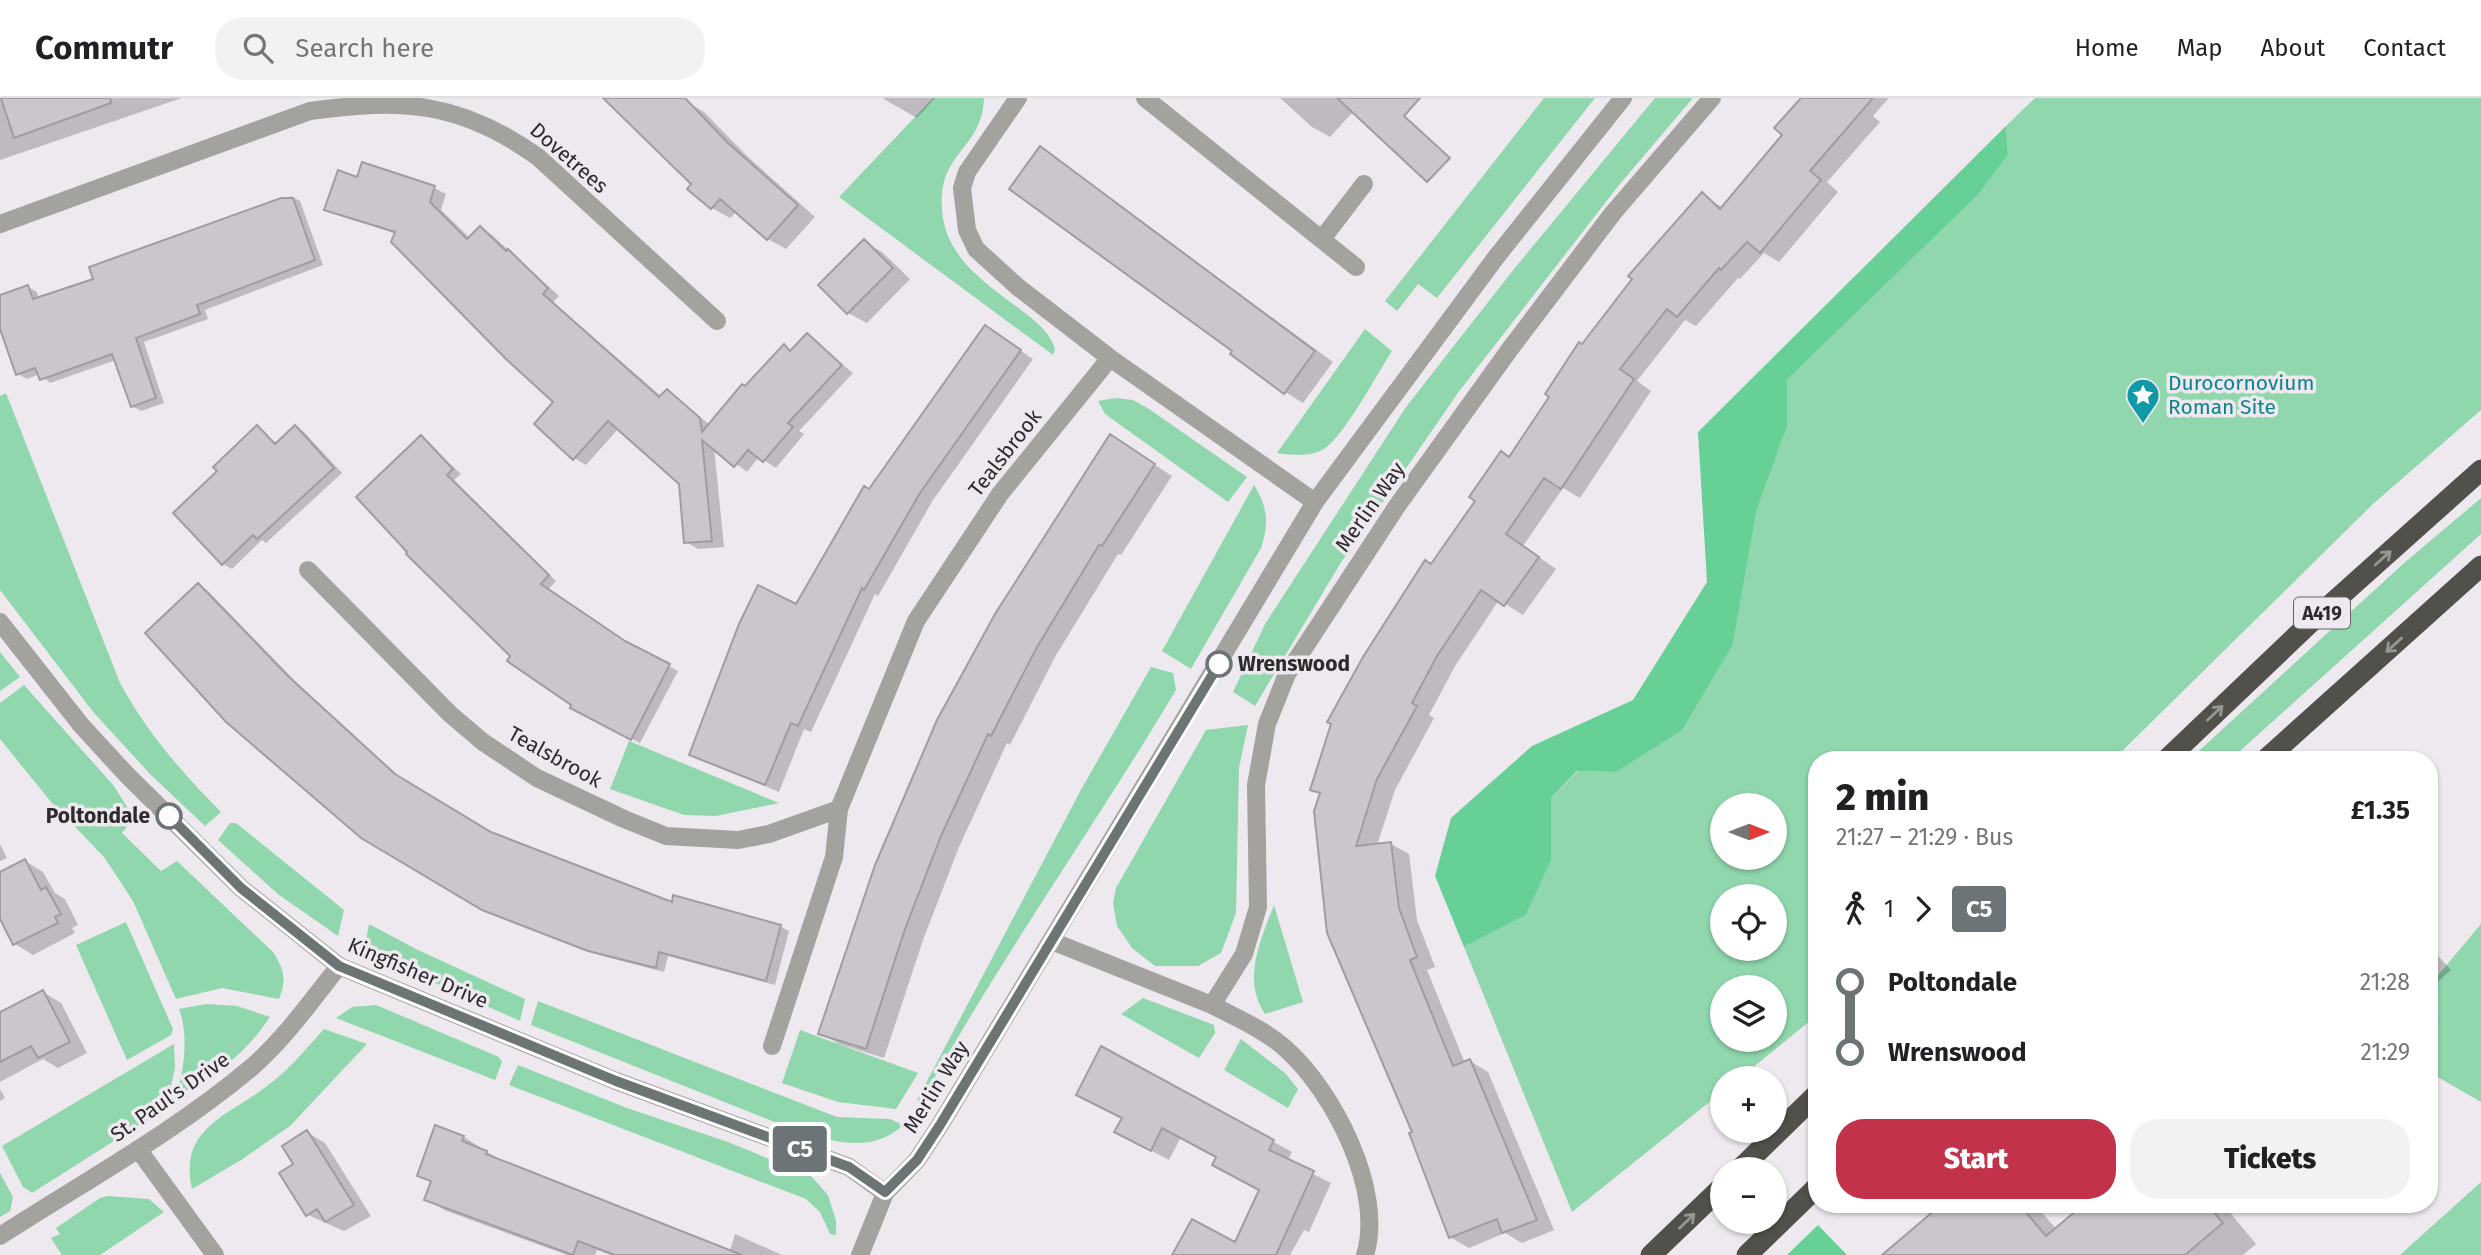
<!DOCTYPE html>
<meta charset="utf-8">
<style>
body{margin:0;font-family:"Fira Sans",sans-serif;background:#f2f2f2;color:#202124;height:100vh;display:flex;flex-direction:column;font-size:26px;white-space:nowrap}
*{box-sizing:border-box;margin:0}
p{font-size:23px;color:#757577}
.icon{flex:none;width:38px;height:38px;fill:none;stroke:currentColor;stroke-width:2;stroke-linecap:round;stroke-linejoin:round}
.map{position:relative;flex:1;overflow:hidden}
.details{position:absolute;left:1808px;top:653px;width:630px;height:462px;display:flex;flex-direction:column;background:#fff;border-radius:28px;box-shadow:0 2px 5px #0004}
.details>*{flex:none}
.badge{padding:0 14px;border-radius:5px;font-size:24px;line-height:46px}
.needle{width:46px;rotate:90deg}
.buttons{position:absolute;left:1710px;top:695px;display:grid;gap:14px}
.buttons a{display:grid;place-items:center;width:77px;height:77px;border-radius:50%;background:#fff;box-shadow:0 2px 5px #0004;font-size:35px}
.map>.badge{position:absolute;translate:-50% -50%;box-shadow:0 0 0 4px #fff}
.legs{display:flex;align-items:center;gap:10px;height:77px;padding:0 28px;font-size:23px}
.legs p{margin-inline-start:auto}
.head{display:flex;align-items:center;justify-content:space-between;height:119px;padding:0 28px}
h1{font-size:38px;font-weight:800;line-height:52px}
.cta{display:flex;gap:14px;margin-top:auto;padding:14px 28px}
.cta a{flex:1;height:80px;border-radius:28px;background:#c2324a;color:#fff;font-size:28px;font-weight:800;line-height:80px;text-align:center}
.cta a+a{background:#f2f2f2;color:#202124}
ul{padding:0 28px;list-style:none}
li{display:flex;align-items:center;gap:24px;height:70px;font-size:26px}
li i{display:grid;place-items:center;width:10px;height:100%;margin:0 9px;background:currentColor}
li i::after{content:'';width:18px;height:18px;margin:-9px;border:5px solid;border-radius:50%;background:#fff}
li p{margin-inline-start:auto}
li:first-child i{background:linear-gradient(#0000 50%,currentColor 0)}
li:last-child i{background:linear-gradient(currentColor 50%,#0000 0)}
header{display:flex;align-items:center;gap:42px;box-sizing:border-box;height:98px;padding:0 35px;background:#fff;border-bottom:2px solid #e0e0e0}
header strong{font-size:33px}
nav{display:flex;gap:38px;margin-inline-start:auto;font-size:24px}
.search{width:490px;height:63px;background:#f2f2f2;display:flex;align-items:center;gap:18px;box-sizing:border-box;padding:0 24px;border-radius:28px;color:#757577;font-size:26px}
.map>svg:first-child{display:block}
.green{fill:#90d7ad;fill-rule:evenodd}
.forest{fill:#66d097}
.shadow{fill:#0003}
.building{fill:#cac6cc;stroke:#a09ca1;stroke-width:2}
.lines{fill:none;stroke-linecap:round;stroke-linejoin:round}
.minor{stroke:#a3a29f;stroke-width:18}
.highway{stroke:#52504b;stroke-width:21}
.oneway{stroke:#989595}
.line-1-casing{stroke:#fff;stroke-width:16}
.line-1{stroke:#6c7476;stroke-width:10}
.stop-1-dot{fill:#fff;stroke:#6c7476;stroke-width:3.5}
.labels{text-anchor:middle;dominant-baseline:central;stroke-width:7;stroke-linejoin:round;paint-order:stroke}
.shield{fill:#eee9ef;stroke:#676467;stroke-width:2}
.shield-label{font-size:19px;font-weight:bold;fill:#2d2b2d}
.street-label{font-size:21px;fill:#2d2b2d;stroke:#eee9ef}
.culture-label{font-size:21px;fill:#0d838f;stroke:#eee9ef;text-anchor:start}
.stop-label{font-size:21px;font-weight:bold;fill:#2d2b2d;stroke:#eee9ef;text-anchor:start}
</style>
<header>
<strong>Commutr</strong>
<div class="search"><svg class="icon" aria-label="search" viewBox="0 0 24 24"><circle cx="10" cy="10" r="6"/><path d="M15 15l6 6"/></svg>Search here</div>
<nav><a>Home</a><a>Map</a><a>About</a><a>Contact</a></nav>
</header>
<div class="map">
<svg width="2481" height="1157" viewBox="0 0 2481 1157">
<rect width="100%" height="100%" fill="#eee9ef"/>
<!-- green -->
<path class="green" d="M 933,0 L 984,0 C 983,46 946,53 942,95 C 937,156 983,183 1025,215 C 1039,226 1050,235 1055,251 L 1053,257 L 839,99 Z
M 1544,0 L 1595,0 L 1437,200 L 1418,186 L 1397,213 L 1385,203 Z
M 1655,0 L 1693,0 L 1619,87 L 1460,292 L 1340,466 L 1255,608 L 1233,594 L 1265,526 L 1406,309 L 1514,171 Z
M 2035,0 L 2481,0 L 2481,312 L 2373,406 L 2114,661 L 1816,662 L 1816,918 L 1740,980 L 1722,980 L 1722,994 L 1572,1114 L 1464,849 L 1526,817 L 1551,763 L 1551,700 L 1578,673 L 1616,674 L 1733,546 L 1757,411 L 1787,329 L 1787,282 L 1978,97 L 2008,57 L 2006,28 ZM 1722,707 L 1774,707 L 1774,760 L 1722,760 ZM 1722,798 L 1774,798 L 1774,850 L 1722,850 ZM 1722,889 L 1774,889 L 1774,942 L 1722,942 Z
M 1365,231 L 1392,253 C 1377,276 1345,337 1324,351 C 1311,359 1292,357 1277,355 Z
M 6,295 L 120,585 C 146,633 182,675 221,714 L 205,728 L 151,677 L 94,615 L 0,492 L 0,298 Z
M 1116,300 L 1133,302 L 1149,311 L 1247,379 L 1228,404 L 1105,316 L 1098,303 Z
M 1254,387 C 1268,409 1269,426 1261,450 L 1191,571 L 1162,553 Z
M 2481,400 L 2481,436 L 2231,661 L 2190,661 L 2403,466 Z
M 0,554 L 20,579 L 0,593 Z
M 1151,569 L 1173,575 L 1176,592 C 1093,731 999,862 921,1004 L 917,1002 L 1082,690 Z
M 24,587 L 114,688 L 134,720 L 122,735 L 161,773 L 177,763 L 273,854 C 284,871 287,882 279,901 L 222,890 L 176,901 L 133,803 L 104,759 L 51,704 L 0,641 L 0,605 Z
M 1248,627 L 1239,670 L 1236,815 L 1221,855 L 1198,868 L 1155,868 L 1132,850 L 1117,828 L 1113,805 L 1116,790 L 1206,632 Z
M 629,643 L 779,705 L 716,718 L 684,717 L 610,691 Z
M 230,725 L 236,725 L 344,812 L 338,838 L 279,797 L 218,742 Z
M 1274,807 L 1303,904 L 1265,916 C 1242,882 1260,843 1274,807 Z
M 126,824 L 173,931 L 171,937 L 127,962 L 76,847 Z
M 369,826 L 418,852 L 525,901 L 520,923 L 364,853 Z
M 2481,826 L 2481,1004 L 2429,974 L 2429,888 Z
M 1143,900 L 1214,927 L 1215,935 L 1199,960 L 1121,916 Z
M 538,903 L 837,1019 L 890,1021 L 903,1027 C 872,1056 834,1044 797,1033 L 531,927 Z
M 206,906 L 237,908 L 270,919 C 245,956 216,979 176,998 C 184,973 189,937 179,911 Z
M 376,907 L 499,959 L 502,964 L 495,982 L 336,920 L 352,909 Z
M 324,931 L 367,946 L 290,1028 L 241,1062 L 192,1091 C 178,1030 228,1018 267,988 C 289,972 306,951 324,931 Z
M 800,932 L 918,975 L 896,1011 L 838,1004 L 782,985 Z
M 1241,941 L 1285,975 L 1298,991 L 1288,1010 L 1224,972 Z
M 174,946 L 175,970 L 170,992 L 155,1017 L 32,1095 L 23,1089 L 2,1048 Z
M 518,967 L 627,1010 L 728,1044 L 811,1078 L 828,1097 L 836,1123 L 836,1137 L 830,1136 L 820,1114 L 806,1101 L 509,987 Z
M 0,1075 L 13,1099 L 10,1113 L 0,1119 Z
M 2481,1084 L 2481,1157 L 2400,1157 Z
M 108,1098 L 149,1101 L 164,1114 L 100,1157 L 62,1157 L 51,1140 L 60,1136 L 56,1130 L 100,1100 Z"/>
<!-- forest -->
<path class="forest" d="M 2006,28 L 2008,57 L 1978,97 L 1787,282 L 1787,329 L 1757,411 L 1733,546 L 1682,632 L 1616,674 L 1577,673 L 1551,700 L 1551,763 L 1526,817 L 1464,849 L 1435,778 L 1451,720 L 1532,648 L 1633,602 L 1707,484 L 1698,334 Z
M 1818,1127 L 1847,1157 L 1787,1157 Z"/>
<!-- shadow -->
<path class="shadow" d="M 0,0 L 182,0 L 0,62 Z
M 603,0 L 677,0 L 686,3 L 704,14 L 746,57 L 815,119 L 786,151 L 768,141 L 737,113 L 730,120 L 712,110 L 694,86 Z
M 882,0 L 935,0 L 917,20 Z
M 1280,0 L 1359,0 L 1363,3 L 1330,39 L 1312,29 Z
M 1804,0 L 1889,0 L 1873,18 L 1880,24 L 1827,84 L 1838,94 L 1779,164 L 1764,155 L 1740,181 L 1738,180 L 1696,228 L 1685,222 L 1637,283 L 1651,293 L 1580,400 L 1563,390 L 1523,448 L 1556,471 L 1523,517 L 1499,502 L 1455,568 L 1429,617 L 1434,620 L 1395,692 L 1377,747 L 1391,746 L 1409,756 L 1417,822 L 1435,869 L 1427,872 L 1465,965 L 1470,963 L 1488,974 L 1554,1132 L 1522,1145 L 1505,1135 L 1469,1150 L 1450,1139 L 1414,1035 L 1321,696 L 1312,691 L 1432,468 L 1510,360 L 1582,248 L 1702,97 L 1723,110 L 1785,37 Z
M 1040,50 L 1333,264 L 1303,305 L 1285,294 L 1234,252 Z
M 358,81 L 434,90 L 446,96 L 441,112 L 470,140 L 481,130 L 492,137 L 559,198 L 553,204 L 662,299 L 667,293 L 710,327 L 784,248 L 792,253 L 807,237 L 853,275 L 799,333 L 804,336 L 776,370 L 759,359 L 747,374 L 714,349 L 724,449 L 698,451 L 686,444 L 681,385 L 619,330 L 586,367 L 574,360 L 556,304 L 396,136 L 327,111 Z
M 291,98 L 300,103 L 323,167 L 205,212 L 208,221 L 144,244 L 164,305 L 141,313 L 132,308 L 116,262 L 50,285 L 40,276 L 27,281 L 18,276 L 0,225 L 0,199 L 28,189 L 37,194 L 39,201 L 95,182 L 92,170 Z
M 864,144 L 882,154 L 910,181 L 867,225 L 848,215 Z
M 986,229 L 1033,261 L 933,402 L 878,498 L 875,496 L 811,634 L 804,631 L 779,694 L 691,656 L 797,509 L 870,394 Z
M 258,329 L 277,346 L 296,329 L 304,334 L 342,375 L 266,445 L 262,442 L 232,471 L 223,466 Z
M 421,339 L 461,376 L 454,382 L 556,483 L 548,492 L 631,548 L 678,573 L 640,645 L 581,614 L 512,558 Z
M 1128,349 L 1172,378 L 1121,457 L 1118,456 L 1055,559 L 1010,647 L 1007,645 L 959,749 L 923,842 L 884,960 L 839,946 L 821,935 Z
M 198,487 L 207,492 L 297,585 L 404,683 L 491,736 L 673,806 L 780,828 L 789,833 L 775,887 L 668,858 L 664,874 L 599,857 L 493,816 Z
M 0,746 L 7,760 L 0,763 Z
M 25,763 L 43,774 L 55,795 L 65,801 L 78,827 L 72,830 L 75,835 L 33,857 L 15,846 L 0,818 L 0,776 Z
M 2429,848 L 2451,872 L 2429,892 Z
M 43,894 L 61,905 L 87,955 L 58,970 L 43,961 L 0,984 L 0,916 Z
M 2429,908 L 2439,920 L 2429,929 Z
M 1102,950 L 1292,1054 L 1287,1063 L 1331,1085 L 1309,1134 L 1304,1132 L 1290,1157 L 1173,1157 L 1236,1146 L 1261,1092 L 1218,1059 L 1181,1039 L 1169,1062 L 1135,1044 L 1124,1021 Z
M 0,991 L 5,1000 L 0,1003 Z
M 436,1029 L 464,1039 L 504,1065 L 730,1152 L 735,1136 L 782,1157 L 610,1157 L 597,1152 L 595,1157 L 567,1157 L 444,1112 L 426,1101 L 432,1085 L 419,1077 Z
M 307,1034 L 325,1045 L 371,1118 L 344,1133 L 308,1117 L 295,1066 Z
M 1944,1106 L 2035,1106 L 2057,1132 L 2087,1106 L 2223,1106 L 2256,1146 L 2243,1157 L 1885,1157 Z"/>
<!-- building -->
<path class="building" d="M 1,0 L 110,0 L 111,5 L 14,40 Z
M 603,0 L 685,0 L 727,44 L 798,107 L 767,142 L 720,101 L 711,111 L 687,91 L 691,86 Z
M 1337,0 L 1420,0 L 1404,18 L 1450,60 L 1427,84 Z
M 1801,0 L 1873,0 L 1810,73 L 1821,82 L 1760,155 L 1747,144 L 1721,172 L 1719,170 L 1677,219 L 1667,211 L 1620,271 L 1634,281 L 1561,391 L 1544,380 L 1506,436 L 1539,459 L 1504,508 L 1481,492 L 1437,558 L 1412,605 L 1417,608 L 1377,681 L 1356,748 L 1391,744 L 1399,810 L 1417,859 L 1410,862 L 1453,968 L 1470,961 L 1537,1122 L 1502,1135 L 1497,1121 L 1449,1140 L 1409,1035 L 1412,1034 L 1327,835 L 1314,713 L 1320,695 L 1310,692 L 1331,626 L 1327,624 L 1363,559 L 1425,462 L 1431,466 L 1475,403 L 1469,399 L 1501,353 L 1509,359 L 1549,299 L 1545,296 L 1579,244 L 1582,246 L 1632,181 L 1628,178 L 1702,94 L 1720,111 L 1782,37 L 1774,30 Z
M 1040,48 L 1315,253 L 1284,296 L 1230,256 L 1232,253 L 1009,91 Z
M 362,64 L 435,88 L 430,104 L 467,141 L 480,128 L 506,153 L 508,151 L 548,190 L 543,196 L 659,299 L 667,291 L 700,320 L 702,334 L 742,286 L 745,288 L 784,246 L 790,253 L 807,235 L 842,267 L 788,325 L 793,329 L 763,364 L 748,352 L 734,369 L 702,342 L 712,443 L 684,445 L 679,386 L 608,323 L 573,362 L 534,326 L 553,304 L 506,261 L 391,144 L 395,134 L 324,112 L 338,72 L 357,79 Z
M 281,100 L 293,100 L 315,162 L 197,207 L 200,216 L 136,240 L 156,300 L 131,309 L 112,256 L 40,282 L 35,270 L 16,277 L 0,231 L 0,197 L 28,187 L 33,201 L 93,181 L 89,169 Z
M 864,141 L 893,170 L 847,216 L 818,187 Z
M 985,227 L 1021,252 L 920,395 L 864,492 L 862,490 L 798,628 L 791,625 L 765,687 L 689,657 L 739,526 L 758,487 L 796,506 L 864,388 L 869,391 Z
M 257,327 L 275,346 L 295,327 L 334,370 L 257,441 L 253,437 L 222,467 L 173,415 L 217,373 L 213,369 Z
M 1110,336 L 1155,366 L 1102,448 L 1099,447 L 1037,549 L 991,638 L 988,636 L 941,738 L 905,831 L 866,951 L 818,936 L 875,767 L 937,622 L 995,516 Z
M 421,337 L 453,371 L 447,377 L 549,477 L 541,486 L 625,543 L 670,566 L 631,642 L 570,610 L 571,607 L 507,563 L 510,558 L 406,456 L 407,454 L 356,399 Z
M 198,485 L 288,578 L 395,676 L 491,734 L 672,804 L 673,797 L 781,827 L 766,883 L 659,854 L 656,870 L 588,853 L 482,812 L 361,740 L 226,624 L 145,535 Z
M 25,761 L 41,792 L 46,789 L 61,816 L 55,819 L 58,825 L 13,847 L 0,821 L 0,774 Z
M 43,892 L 70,944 L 38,960 L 31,948 L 0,964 L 0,914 Z
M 1101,948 L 1274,1042 L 1269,1052 L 1314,1073 L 1276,1157 L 1172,1157 L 1192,1121 L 1235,1144 L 1259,1092 L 1212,1067 L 1216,1059 L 1162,1030 L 1151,1053 L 1114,1034 L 1122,1020 L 1076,997 Z
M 435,1027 L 464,1038 L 462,1043 L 487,1053 L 486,1056 L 742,1157 L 615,1157 L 578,1143 L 573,1157 L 424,1102 L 431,1083 L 417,1078 Z
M 307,1032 L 354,1107 L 325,1124 L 317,1111 L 306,1118 L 279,1075 L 293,1066 L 282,1048 Z
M 1942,1106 L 2019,1106 L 2046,1138 L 2084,1106 L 2207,1106 L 2223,1125 L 2185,1157 L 1882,1157 Z"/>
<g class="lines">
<!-- minor -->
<path class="minor" d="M 1018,0 L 967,74 L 962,90 L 967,132 L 976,151 L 1019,190 L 1110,260 L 1315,404
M 1145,0 L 1356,169
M 0,126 L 310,13 C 403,0 461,4 538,59 L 717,223
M 1322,141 L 1364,86
M 308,472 L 450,616 L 483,644 L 537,680 L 624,721 L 666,738 L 738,742 L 769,736 L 839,711 L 916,523 L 1000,396 L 1110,260
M 0,524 L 81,627 L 126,676 L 241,790 L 339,868 L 616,983 L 849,1069 L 885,1095
M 1054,844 L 1212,907
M 772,948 L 834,759 L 839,711
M 138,1051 L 215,1157
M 0,1138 C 85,1083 175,1034 252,969 C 285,940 312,902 339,868
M 860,1157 L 885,1095 L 917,1062 L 940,1027 L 1315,404 L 1497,158 L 1623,0
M 1365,1157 C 1385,1093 1333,993 1286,951 C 1265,932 1237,920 1212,907 L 1244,856 L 1258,809 L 1256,687 L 1267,626 L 1287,576 L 1397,408 L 1510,251 L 1613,115 L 1712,0"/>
<!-- highway -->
<path class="highway" d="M 2166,662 L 2310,525 L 2481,372
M 2265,662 L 2481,468
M 1740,1071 L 1816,997
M 1651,1157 L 1722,1089
M 1747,1157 L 1816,1090"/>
</g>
<!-- one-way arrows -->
<defs><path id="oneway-shaft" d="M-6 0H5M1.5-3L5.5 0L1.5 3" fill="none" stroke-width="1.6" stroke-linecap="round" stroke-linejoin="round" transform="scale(1.75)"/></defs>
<g class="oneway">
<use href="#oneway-shaft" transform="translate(2383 460) rotate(-42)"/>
<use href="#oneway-shaft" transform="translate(2394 547) rotate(138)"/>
<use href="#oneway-shaft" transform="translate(2215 615) rotate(-43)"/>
<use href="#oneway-shaft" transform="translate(1687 1123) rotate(-44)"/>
</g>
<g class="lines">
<defs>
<path id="line-1" d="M 169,718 L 241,790 L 339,868 L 616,983 L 849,1069 L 885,1094 L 917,1062 L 940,1027 L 1219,566"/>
</defs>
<!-- line-1 casing -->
<use href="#line-1" class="line-1-casing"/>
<!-- line-1 -->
<use href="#line-1" class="line-1"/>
</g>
<!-- icons -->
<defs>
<symbol id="sight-pin" viewBox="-11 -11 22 30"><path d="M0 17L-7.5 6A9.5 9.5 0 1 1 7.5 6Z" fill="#0f9aa8" stroke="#eee9ef"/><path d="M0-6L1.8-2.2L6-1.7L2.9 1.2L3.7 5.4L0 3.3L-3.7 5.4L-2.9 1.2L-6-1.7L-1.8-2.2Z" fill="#fff"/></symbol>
</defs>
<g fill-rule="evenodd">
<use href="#sight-pin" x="2124" y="278" width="38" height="52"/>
</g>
<!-- markers -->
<g class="stop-1-dot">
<circle cx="1219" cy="566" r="12"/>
<circle cx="169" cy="718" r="12"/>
</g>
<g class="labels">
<!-- shield labels -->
<rect class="shield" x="2294" y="499.5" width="56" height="31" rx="5"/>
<g class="shield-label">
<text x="2322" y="515">A419</text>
</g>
<!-- street labels -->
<g class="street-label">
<text transform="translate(569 60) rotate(41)">Dovetrees</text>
<text transform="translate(1005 355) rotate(-52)">Tealsbrook</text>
<text transform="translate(1370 409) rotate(-55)">Merlin Way</text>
<text transform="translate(555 659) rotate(29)">Tealsbrook</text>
<text transform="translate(418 875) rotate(23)">Kingfisher Drive</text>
<text transform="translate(936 989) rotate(-58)">Merlin Way</text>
<text transform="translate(170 999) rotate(-35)">St. Paul's Drive</text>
</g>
<!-- culture labels -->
<g class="culture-label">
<text x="2168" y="285">Durocornovium<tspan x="2168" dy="24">Roman Site</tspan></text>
</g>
<!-- stop labels -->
<g class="stop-label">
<text x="1238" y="566">Wrenswood</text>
<text x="150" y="718" text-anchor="end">Poltondale</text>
</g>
</g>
</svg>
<div class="buttons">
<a><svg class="needle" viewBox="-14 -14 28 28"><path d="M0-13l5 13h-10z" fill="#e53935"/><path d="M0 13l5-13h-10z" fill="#757577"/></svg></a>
<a><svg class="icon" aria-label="locate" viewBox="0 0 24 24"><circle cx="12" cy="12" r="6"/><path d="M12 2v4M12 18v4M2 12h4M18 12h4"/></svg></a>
<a><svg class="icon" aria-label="layers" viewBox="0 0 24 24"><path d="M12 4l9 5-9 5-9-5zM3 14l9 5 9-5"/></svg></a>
<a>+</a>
<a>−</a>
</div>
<b class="badge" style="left:800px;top:1051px;background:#6c7476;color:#fff">C5</b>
<section class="details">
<div class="head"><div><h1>2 min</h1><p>21:27 – 21:29 · Bus</p></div><b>£1.35</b></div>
<div class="legs"><svg class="icon" aria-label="walk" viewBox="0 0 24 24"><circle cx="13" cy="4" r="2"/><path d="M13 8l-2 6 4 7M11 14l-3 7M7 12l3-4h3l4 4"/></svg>1<svg class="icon" aria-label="forward" viewBox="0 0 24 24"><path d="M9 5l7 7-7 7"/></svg><b class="badge" style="background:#6c7476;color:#fff">C5</b></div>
<ul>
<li><i style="color:#6c7476"></i><b>Poltondale</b><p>21:28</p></li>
<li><i style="color:#6c7476"></i><b>Wrenswood</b><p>21:29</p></li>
</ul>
<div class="cta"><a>Start</a><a>Tickets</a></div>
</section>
</div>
